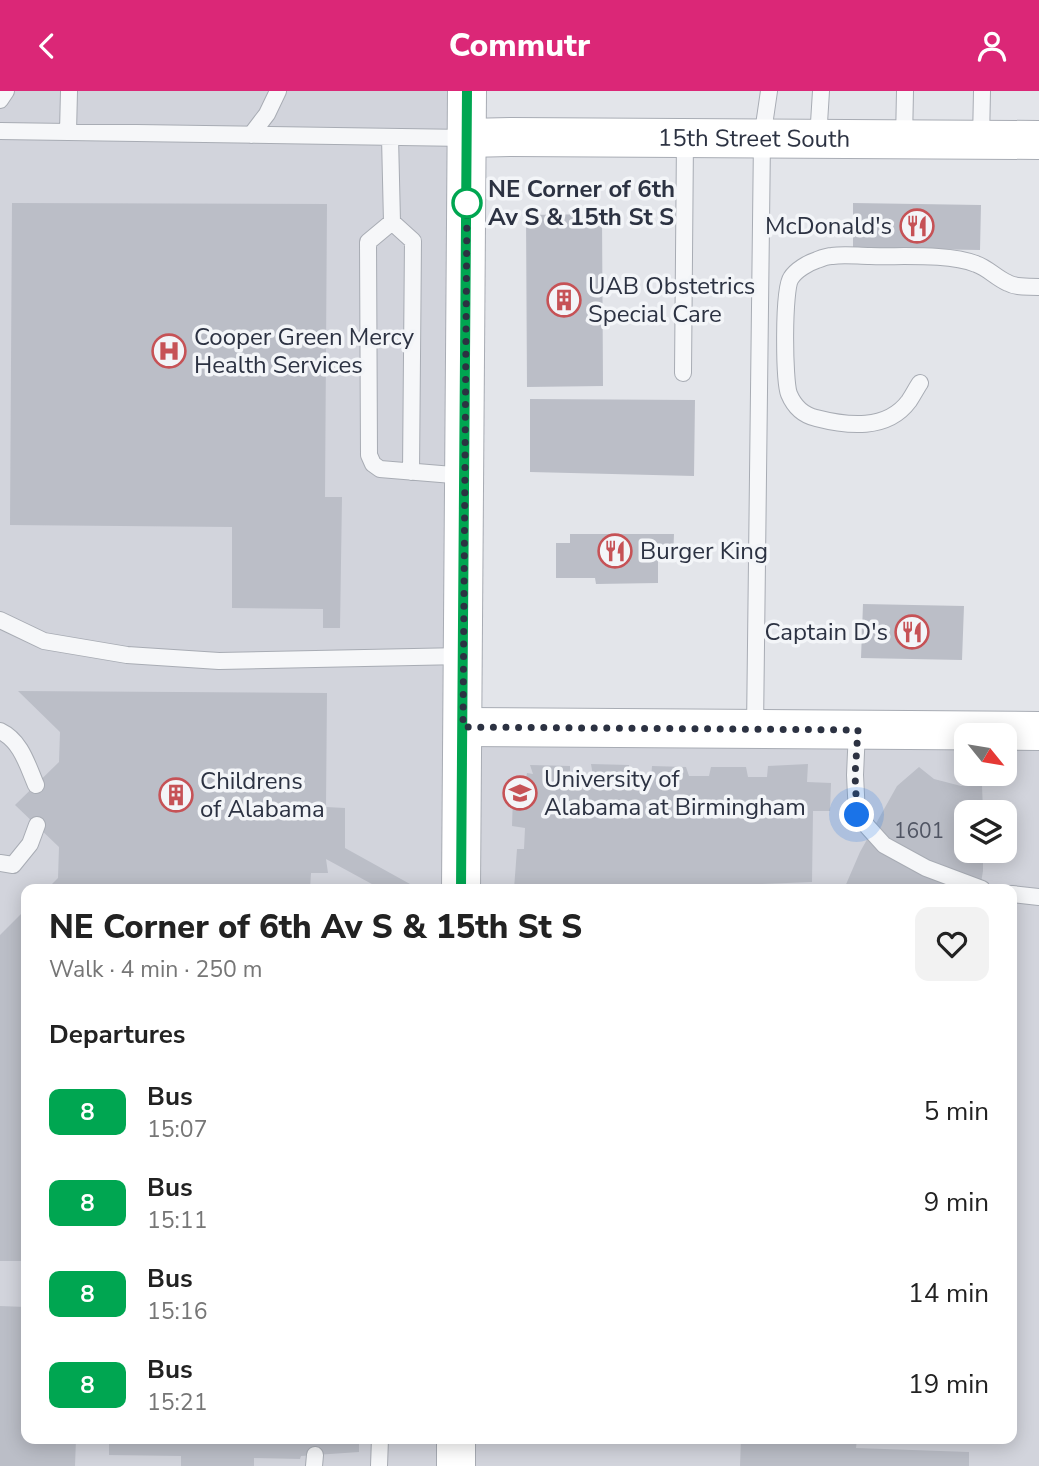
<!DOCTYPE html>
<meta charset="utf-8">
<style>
body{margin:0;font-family:"Nunito Sans",sans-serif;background:#f2f2f2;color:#222;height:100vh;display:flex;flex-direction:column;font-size:26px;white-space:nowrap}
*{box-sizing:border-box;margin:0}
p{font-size:23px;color:#767676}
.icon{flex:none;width:38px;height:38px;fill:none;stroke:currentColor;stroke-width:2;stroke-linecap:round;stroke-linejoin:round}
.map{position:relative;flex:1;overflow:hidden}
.panel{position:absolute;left:21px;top:793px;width:996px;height:560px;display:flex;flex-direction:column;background:#fff;border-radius:14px;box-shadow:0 4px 18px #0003}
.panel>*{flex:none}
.badge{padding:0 14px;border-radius:10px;font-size:24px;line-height:46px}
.needle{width:46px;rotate:120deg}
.controls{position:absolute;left:954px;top:632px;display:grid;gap:14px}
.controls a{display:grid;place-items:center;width:63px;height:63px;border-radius:14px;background:#fff;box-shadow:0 4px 18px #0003;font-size:35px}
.you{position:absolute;width:35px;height:35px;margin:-18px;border:5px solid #fff;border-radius:50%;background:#1a73e8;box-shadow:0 0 0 10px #1a73e833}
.map>.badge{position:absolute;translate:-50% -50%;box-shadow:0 0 0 4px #fff}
h2{padding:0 28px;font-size:26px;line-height:63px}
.round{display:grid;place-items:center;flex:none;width:74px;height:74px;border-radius:14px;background:#f2f2f2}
.head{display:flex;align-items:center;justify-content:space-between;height:119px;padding:0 28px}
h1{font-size:33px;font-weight:800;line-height:52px}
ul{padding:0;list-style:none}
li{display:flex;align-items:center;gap:21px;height:91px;padding:0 28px}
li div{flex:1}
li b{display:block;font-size:26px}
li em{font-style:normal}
li .badge{min-width:77px;font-weight:700;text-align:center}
header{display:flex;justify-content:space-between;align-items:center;height:91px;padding:0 28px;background:#db2777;color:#fff;font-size:32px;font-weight:800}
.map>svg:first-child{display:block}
.built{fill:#d2d4dc;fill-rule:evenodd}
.building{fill:#bbbec7}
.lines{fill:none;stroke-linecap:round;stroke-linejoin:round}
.lane-casing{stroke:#a8acb4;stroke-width:18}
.secondary-casing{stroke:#a8acb4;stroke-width:40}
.lane{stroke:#f6f7f9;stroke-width:16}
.secondary{stroke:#fff;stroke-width:38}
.line-casing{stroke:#fff;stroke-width:16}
.line{stroke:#00a651;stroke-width:10}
.walk{stroke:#2c3242;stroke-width:7;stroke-dasharray:0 12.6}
.stop-dot{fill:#fff;stroke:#00a651;stroke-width:3.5}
.labels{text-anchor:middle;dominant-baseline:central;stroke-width:7;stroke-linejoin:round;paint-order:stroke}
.number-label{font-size:21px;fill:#505563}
.street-label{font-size:24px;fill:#2c3242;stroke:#f3f5f8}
.stop-label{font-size:24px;font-weight:bold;fill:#2c3242;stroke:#f3f5f8;text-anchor:start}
.poi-label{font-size:24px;fill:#2c3242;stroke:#f3f5f8;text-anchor:start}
</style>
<header><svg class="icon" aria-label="back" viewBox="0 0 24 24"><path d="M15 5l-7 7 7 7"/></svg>Commutr<svg class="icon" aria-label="person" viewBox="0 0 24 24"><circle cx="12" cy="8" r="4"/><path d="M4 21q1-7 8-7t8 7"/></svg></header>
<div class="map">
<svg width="1039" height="1375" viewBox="0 0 1039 1375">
<rect width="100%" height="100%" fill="#e3e5ea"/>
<!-- built -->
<path class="built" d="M 0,0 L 468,0 L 463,636 L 1039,640 L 1039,1375 L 0,1375 ZM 966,644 L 1004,644 L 1004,682 L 966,682 ZM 966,721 L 1004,721 L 1004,760 L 966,760 ZM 26,798 L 1012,798 L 1012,1348 L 26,1348 Z"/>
<!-- building -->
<path class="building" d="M 12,112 L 327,113 L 325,406 L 342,406 L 340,537 L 323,537 L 323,518 L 232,517 L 232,436 L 10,434 Z
M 853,112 L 981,114 L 980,159 L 853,157 Z
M 602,123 L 603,295 L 527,296 L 526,124 Z
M 530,308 L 695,309 L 694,385 L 530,381 Z
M 570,443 L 674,443 L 673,468 L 658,468 L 658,492 L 596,493 L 595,487 L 556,487 L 556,452 L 570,452 Z
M 863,513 L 964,515 L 962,569 L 861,567 Z
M 18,600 L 327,602 L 326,716 L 345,717 L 345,757 L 419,798 L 381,798 L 326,768 L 328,782 L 311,782 L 310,798 L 47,798 L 58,787 L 59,756 L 15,714 L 59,671 L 60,641 Z
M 591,673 L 629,674 L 629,684 L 651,688 L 652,675 L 686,676 L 689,685 L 709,685 L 711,676 L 746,676 L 748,686 L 767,686 L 768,675 L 808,673 L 807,691 L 831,692 L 830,720 L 813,720 L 812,791 L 647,798 L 514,798 L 517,758 L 524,758 L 525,737 L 512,735 L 513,705 L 523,705 L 527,682 L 533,683 L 530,674 L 570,675 L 570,684 L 593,685 Z
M 919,676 L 934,688 L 961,695 L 982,694 L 983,721 L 966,721 L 966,760 L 983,760 L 983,780 L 980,798 L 844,798 L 860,761 L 897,695 Z
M 26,818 L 26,1170 L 0,1170 L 0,844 Z
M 0,1215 L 26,1216 L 26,1348 L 76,1348 L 75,1375 L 0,1375 Z
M 109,1348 L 359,1348 L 359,1361 L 301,1365 L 300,1368 L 254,1367 L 254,1375 L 181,1375 L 181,1365 L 109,1364 Z
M 741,1348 L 857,1348 L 856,1357 L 969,1361 L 969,1375 L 740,1375 Z"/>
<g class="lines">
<defs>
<path id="lane" d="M 0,9 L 6,0
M 0,40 L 466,47
M 68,41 L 69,0
M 251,44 L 267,23 L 278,0
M 390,46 L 392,131 L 413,150 L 411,381
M 818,48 L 821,0
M 904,49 L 905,0
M 981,49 L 982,0
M 392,131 L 368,151 L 369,364 L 373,373 L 380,378 L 465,385
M 683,282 L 685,48
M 920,292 C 916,298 913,304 909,310 C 887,340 847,335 816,327 C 803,324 794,315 789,303 C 784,290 783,198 791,187 C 796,179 808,172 817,169 C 822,167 828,165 832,165 C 844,163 858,165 870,165 C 899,166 949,162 976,173 C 988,177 996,187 1008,192 C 1017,197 1028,195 1039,196
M 0,529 L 44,550 L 127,564 L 219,570 L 463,565
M 755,638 L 762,48 L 769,0
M 857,639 L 855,684 L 857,724 L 884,754 L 926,777 L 982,798
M 0,640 C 21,650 27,673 36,694
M 0,772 L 13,774 L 30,753 L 37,734
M 1012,803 L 1039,806
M 314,1375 L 315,1364
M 379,1375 L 380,1348"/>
<g id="secondary">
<path id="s1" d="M 467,47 L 512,46 L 1039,49"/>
<path d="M 463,636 L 1039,640"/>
<path d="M 461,798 L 467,0"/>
<path d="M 456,1375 L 456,1348"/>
</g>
</defs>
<!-- lane casing -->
<use href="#lane" class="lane-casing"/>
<!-- secondary casing -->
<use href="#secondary" class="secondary-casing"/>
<!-- lane -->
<use href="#lane" class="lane"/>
<!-- secondary -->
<use href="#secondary" class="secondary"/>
</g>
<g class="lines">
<defs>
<path id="line" d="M 461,798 L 467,0"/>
</defs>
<!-- line casing -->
<use href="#line" class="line-casing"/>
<!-- line -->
<use href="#line" class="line"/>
<!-- walk -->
<path class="walk" d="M 467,112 L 463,636 L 858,639 L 855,684 L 857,724"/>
</g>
<!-- icons -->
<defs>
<symbol id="restaurant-ring" viewBox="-11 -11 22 22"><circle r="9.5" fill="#f3f5f8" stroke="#c65256" stroke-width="1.5"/><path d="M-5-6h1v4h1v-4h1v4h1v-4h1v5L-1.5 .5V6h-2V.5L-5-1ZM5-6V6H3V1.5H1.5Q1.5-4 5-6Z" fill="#c65256"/></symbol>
<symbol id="building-ring" viewBox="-11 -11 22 22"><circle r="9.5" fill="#f3f5f8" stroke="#c65256" stroke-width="1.5"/><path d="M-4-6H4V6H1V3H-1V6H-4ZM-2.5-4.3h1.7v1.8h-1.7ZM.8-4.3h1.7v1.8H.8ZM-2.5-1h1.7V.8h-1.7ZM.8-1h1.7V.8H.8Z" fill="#c65256"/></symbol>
<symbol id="hospital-ring" viewBox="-11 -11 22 22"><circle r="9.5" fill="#f3f5f8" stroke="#c65256" stroke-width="1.5"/><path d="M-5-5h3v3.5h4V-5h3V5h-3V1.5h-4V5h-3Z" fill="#c65256"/></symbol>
<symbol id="university-ring" viewBox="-11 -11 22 22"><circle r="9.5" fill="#f3f5f8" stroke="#c65256" stroke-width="1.5"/><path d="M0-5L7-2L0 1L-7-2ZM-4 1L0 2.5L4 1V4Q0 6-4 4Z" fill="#c65256"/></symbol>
</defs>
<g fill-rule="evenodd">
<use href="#restaurant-ring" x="898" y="116" width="38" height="38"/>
<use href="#building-ring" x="545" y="190" width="38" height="38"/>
<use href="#hospital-ring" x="150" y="241" width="38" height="38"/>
<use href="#restaurant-ring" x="596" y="441" width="38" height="38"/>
<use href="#restaurant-ring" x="893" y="522" width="38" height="38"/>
<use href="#university-ring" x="501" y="683" width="38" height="38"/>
<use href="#building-ring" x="157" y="685" width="38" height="38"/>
</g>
<!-- markers -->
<circle class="stop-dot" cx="467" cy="112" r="14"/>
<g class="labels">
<!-- number labels -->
<g class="number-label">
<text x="919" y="740">1601</text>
</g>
<!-- street labels -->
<g class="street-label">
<text stroke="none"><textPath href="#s1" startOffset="287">15th Street South</textPath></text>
</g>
<!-- stop labels -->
<g class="stop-label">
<text x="488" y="98">NE Corner of 6th<tspan x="488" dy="28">Av S &amp; 15th St S</tspan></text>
</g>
<!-- poi labels -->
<g class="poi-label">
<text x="892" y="135" text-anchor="end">McDonald's</text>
<text x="588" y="195">UAB Obstetrics<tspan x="588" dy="28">Special Care</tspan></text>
<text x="194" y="246">Cooper Green Mercy<tspan x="194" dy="28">Health Services</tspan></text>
<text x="640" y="460">Burger King</text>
<text x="888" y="541" text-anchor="end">Captain D's</text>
<text x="544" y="688">University of<tspan x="544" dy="28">Alabama at Birmingham</tspan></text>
<text x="200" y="690">Childrens<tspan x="200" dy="28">of Alabama</tspan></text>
</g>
</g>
</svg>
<div class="controls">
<a><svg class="needle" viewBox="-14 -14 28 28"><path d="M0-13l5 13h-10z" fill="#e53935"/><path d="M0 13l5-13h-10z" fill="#767676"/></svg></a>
<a><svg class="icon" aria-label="layers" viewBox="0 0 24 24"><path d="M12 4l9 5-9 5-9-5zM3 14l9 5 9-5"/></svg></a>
</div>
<div class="you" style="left:857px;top:724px"></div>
<section class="panel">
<div class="head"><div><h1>NE Corner of 6th Av S &amp; 15th St S</h1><p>Walk · 4 min · 250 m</p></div><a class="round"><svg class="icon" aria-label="heart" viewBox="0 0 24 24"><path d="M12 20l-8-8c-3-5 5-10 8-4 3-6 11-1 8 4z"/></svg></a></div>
<h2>Departures</h2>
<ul>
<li><span class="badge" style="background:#00a651;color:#fff">8</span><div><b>Bus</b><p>15:07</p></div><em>5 min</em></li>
<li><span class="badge" style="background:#00a651;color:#fff">8</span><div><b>Bus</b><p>15:11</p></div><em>9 min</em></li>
<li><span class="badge" style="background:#00a651;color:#fff">8</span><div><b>Bus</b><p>15:16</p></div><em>14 min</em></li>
<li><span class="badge" style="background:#00a651;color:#fff">8</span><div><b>Bus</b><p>15:21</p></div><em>19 min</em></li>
</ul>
</section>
</div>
